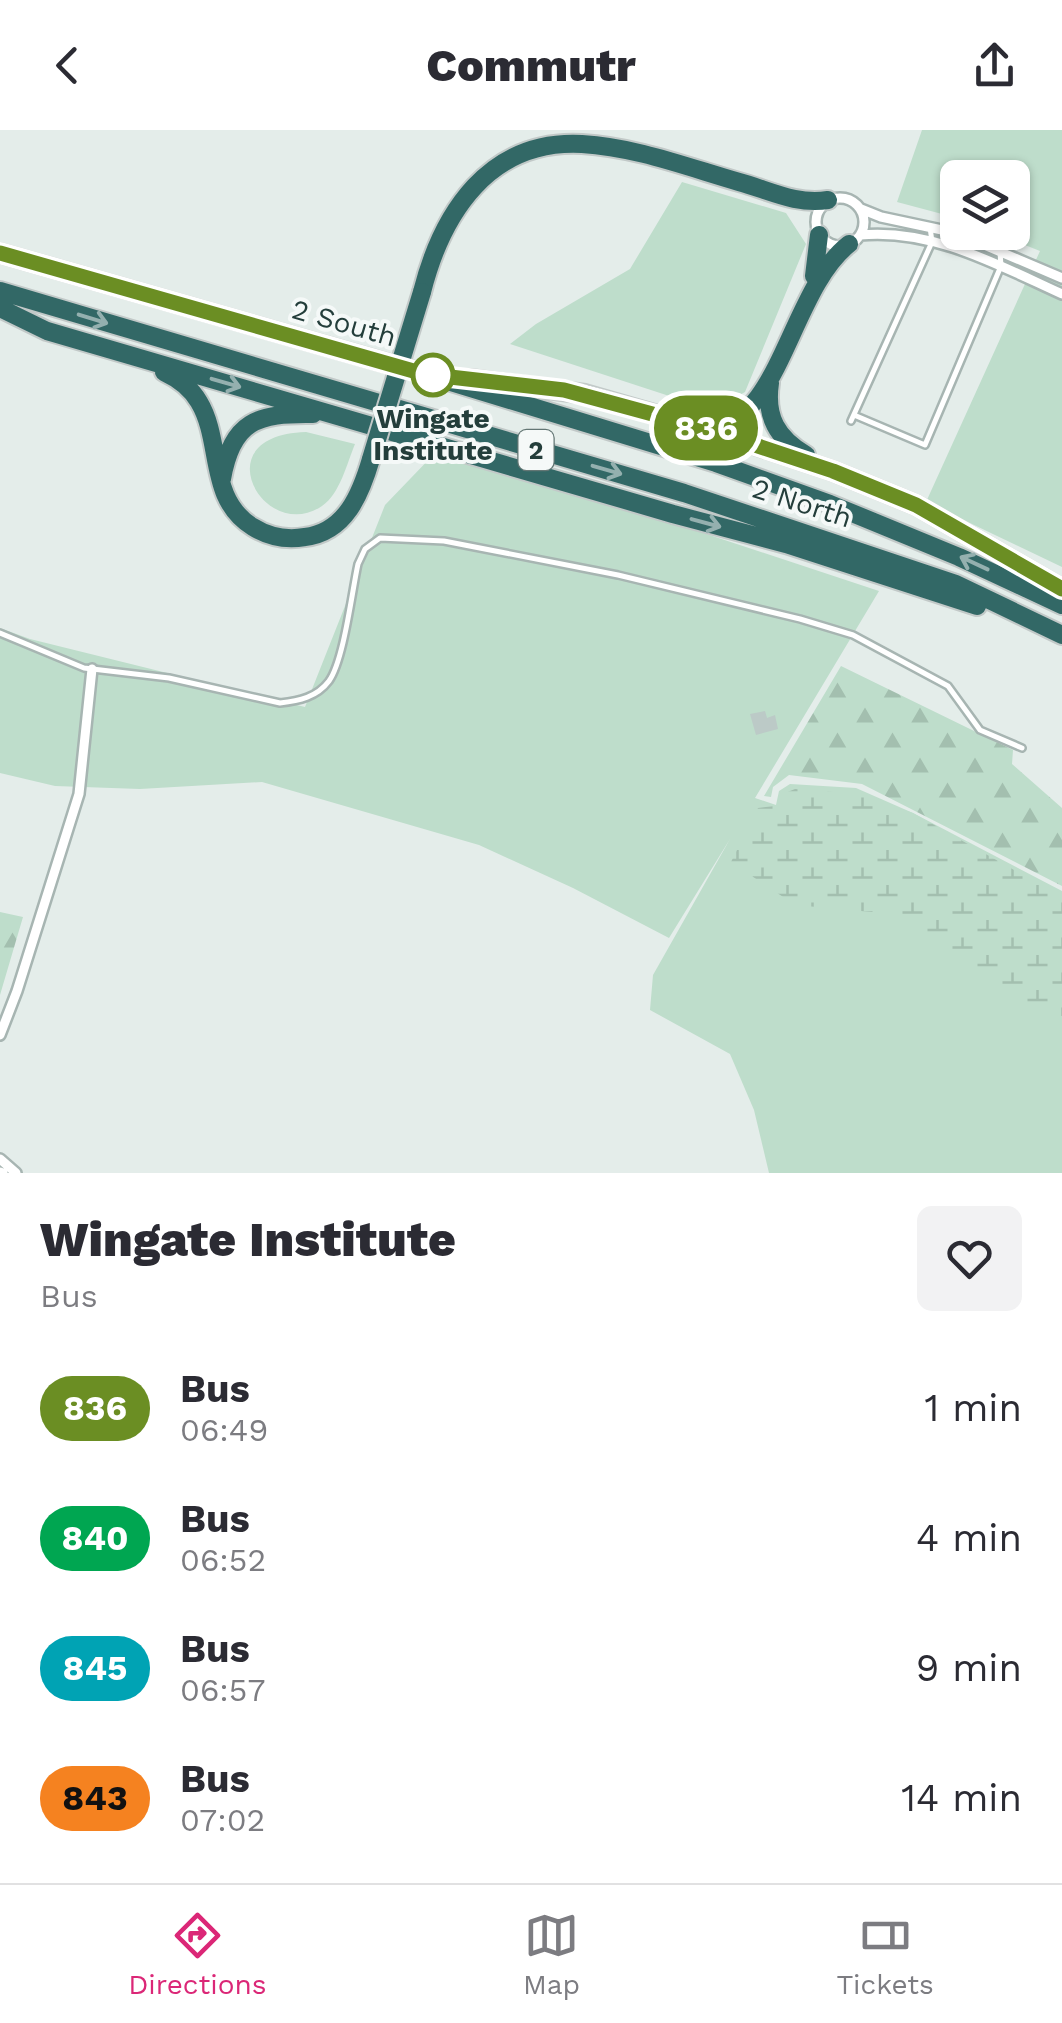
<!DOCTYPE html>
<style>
body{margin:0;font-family:"Work Sans",sans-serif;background:#f2f2f3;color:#2b2b33;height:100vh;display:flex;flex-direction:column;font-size:38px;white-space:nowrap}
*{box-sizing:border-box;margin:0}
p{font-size:32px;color:#7c7c81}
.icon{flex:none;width:55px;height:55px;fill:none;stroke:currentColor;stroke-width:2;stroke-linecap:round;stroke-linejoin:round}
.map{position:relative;height:1043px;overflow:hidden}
.side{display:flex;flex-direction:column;background:#fff;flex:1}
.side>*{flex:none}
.badge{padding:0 20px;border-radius:32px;font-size:35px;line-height:65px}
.tools{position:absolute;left:940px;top:30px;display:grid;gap:20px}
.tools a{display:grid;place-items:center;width:90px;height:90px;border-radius:15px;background:#fff;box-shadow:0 2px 8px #0004;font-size:50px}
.map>.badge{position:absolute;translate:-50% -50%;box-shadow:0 0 0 5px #fff}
.round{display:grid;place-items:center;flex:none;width:105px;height:105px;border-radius:15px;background:#f2f2f3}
.head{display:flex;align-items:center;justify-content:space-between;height:170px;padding:0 40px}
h1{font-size:48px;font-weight:800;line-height:75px}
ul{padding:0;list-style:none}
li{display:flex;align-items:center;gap:30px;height:130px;padding:0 40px}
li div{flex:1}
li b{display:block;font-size:38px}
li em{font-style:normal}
li .badge{min-width:110px;font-weight:700;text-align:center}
header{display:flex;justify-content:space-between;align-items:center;height:130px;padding:0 40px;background:#fff;font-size:45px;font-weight:800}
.tab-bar{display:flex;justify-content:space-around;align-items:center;height:140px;border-top:2px solid #e1e1e2;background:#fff;font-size:28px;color:#7c7c81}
.tab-bar a{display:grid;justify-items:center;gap:5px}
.tab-bar .active{color:#db2777}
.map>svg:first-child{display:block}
.grass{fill:#beddcb}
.forest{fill:url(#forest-firs)}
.wetland{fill:url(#wetland-marsh)}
.building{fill:#bccac7}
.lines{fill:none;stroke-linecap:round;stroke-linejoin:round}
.service-casing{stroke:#a7b5b2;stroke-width:10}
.minor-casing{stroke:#a7b5b2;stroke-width:14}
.motorway-casing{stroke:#c2c9c8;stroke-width:22}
.service{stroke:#fff;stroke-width:5}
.minor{stroke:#fff;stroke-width:9}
.motorway{stroke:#326866;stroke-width:18}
.motorway-bridge-casing{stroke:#c2c9c8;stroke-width:22;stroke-linecap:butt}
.motorway-bridge{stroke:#326866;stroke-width:18}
.oneway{stroke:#94b0af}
.line-casing{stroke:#fff;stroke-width:22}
.line{stroke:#6b8e23;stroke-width:15}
.stop-dot{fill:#fff;stroke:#6b8e23;stroke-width:5}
.labels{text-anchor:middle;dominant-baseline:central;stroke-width:8;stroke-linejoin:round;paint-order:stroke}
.shield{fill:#f5f9f8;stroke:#637674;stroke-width:2.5}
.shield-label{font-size:25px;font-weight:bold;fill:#243e3b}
.street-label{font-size:28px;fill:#243e3b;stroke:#f5f9f8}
.stop-label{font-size:28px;font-weight:bold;fill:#243e3b;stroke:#f5f9f8}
</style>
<header><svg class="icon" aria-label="back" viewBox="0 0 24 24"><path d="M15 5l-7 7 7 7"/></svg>Commutr<svg class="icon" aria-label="share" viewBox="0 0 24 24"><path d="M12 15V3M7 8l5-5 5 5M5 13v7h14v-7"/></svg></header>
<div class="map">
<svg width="1062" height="1043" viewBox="0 0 1062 1043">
<defs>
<pattern id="forest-firs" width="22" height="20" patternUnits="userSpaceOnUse" patternTransform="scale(2.5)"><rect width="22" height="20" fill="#beddcb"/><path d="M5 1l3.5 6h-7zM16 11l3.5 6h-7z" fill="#a3bfaf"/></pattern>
<pattern id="wetland-marsh" width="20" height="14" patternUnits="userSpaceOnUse" patternTransform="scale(2.5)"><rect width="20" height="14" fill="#beddcb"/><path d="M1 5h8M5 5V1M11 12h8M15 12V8" fill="none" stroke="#a3bfaf"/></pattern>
</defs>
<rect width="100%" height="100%" fill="#e4edea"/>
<!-- grass -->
<path class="grass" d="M 922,0 L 1062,0 L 1062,437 L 926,372 L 1040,121 L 994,103 L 1012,102 L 1012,48 L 958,48 L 957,88 L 897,72 Z
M 682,52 L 786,83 L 806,114 L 745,262 L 724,274 L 706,278 L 510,214 L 536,194 L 630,139 Z
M 306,302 L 355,314 C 347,333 340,364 322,376 C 265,415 201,305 306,302 Z
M 435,323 L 525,344 L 879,461 L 755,668 L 776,675 L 779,661 L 790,654 L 856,658 L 913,683 L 1062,761 L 1062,1043 L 769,1043 L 754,980 L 730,924 L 650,880 L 653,845 L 730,709 L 669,808 L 573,758 L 479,715 L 262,652 L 140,659 L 55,656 L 0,643 L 0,498 L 30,509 L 305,577 L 385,375 Z"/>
<!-- forest -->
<path class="forest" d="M 841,536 L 1013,620 L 1012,634 L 1062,678 L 1062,756 L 862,654 L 789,645 L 773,657 L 771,667 L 764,666 Z
M 0,782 L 23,787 L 0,865 Z"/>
<!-- wetland -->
<path class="wetland" d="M 795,659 L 859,664 L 913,683 L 1062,767 L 1062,886 L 1034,884 L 944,813 L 883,783 L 795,775 L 731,732 L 758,678 L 781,675 L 785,663 Z"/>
<!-- building -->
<path class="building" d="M 765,581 L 767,588 L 775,585 L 778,599 L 756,605 L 750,584 Z"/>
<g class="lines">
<defs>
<path id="service" d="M 854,285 L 925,315 L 1001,136 L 1000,122
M 851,291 L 932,112 L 930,97
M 0,503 L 84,538 L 169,548 L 280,573 C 299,571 317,567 329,551 C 344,530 352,461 358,434 L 365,419 L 380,408 L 444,411 L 618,445 L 800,489 L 853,505 L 948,556 L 980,600 L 1022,618"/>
<path id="minor" d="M816 92a24 24 0 1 1 48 0a24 24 0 1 1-48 0Z
M 861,79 L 881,87 L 956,103 L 1062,148
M 860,105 C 932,98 998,135 1062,164
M 0,905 L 17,861 L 79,664 L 92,539
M 0,1029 L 16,1043
M 0,1042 L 3,1043"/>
<path id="motorway" d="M 0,123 L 425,244 L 716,333 L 830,374 L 959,427 L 1062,475
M 814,146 L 819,105
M 0,161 L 684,363 L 956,454 L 1062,505
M 422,162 C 442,83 489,9 582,14 C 635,17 687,37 739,52 C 769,60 795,75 828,70
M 0,178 L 47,201 L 673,384 L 786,414 L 977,476
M 164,242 C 179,249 191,258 199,272 C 223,312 207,369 253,397 C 269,407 287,410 305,407 C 346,402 361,363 371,329
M 470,249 L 585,264 L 703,298 L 833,341 L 916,375 L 1062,459
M 770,253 C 765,287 777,308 806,325
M 711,297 C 780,293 791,159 849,114
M 222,349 C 232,291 257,283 313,284"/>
</defs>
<!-- service casing -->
<use href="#service" class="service-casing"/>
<!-- minor casing -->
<use href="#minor" class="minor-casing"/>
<!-- motorway casing -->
<use href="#motorway" class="motorway-casing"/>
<!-- service -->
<use href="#service" class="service"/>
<!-- minor -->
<use href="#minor" class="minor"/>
<!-- motorway -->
<use href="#motorway" class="motorway"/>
<defs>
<path id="motorway-bridge" d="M 371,329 L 422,162"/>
</defs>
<!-- motorway-bridge casing -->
<use href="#motorway-bridge" class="motorway-bridge-casing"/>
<!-- motorway-bridge -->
<use href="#motorway-bridge" class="motorway-bridge"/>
</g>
<!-- one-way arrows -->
<defs><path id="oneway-shaft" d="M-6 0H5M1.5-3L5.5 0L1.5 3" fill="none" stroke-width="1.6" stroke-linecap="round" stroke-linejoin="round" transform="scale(2.5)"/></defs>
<g class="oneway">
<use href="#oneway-shaft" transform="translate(93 189) rotate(17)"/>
<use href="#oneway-shaft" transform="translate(226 253) rotate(16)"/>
<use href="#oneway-shaft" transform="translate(607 340) rotate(16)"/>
<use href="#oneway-shaft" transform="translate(706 393) rotate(15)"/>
<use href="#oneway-shaft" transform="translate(974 433) rotate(-155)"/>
</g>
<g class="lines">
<defs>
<path id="line" d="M 0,123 L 424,244 L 564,260 L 704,298 L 833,341 L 916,375 L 1062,459"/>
</defs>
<!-- line casing -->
<use href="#line" class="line-casing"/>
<!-- line -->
<use href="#line" class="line"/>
</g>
<!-- markers -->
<circle class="stop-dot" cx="433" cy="245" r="20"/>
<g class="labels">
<!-- shield labels -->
<rect class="shield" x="518.5" y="300" width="35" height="40" rx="8"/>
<g class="shield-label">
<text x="536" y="320">2</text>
</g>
<!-- street labels -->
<g class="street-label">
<text transform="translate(344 193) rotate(16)">2 South</text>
<text transform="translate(802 373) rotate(18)">2 North</text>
</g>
<!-- stop labels -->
<g class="stop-label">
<text x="433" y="288">Wingate<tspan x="433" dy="32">Institute</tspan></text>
</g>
</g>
</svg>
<div class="tools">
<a><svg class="icon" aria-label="layers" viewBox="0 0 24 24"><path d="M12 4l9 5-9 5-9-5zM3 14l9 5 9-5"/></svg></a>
</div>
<b class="badge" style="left:706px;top:298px;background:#6b8e23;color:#fff">836</b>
</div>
<section class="side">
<div class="head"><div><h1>Wingate Institute</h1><p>Bus</p></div><a class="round"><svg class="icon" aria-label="heart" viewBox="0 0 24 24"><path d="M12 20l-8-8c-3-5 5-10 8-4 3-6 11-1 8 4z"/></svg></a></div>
<ul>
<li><span class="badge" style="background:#6b8e23;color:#fff">836</span><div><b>Bus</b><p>06:49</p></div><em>1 min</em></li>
<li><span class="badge" style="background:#00a651;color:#fff">840</span><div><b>Bus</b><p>06:52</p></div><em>4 min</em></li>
<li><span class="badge" style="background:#00a3b4;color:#fff">845</span><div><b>Bus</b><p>06:57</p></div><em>9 min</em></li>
<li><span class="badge" style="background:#f58220;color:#111">843</span><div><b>Bus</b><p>07:02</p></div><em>14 min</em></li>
</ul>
</section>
<nav class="tab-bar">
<a class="active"><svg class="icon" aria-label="directions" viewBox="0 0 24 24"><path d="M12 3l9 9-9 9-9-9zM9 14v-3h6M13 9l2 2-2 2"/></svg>Directions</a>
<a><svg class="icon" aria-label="map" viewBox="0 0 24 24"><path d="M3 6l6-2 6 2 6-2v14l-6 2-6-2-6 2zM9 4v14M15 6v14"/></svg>Map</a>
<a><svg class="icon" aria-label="tickets" viewBox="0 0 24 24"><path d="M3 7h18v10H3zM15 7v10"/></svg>Tickets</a>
</nav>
